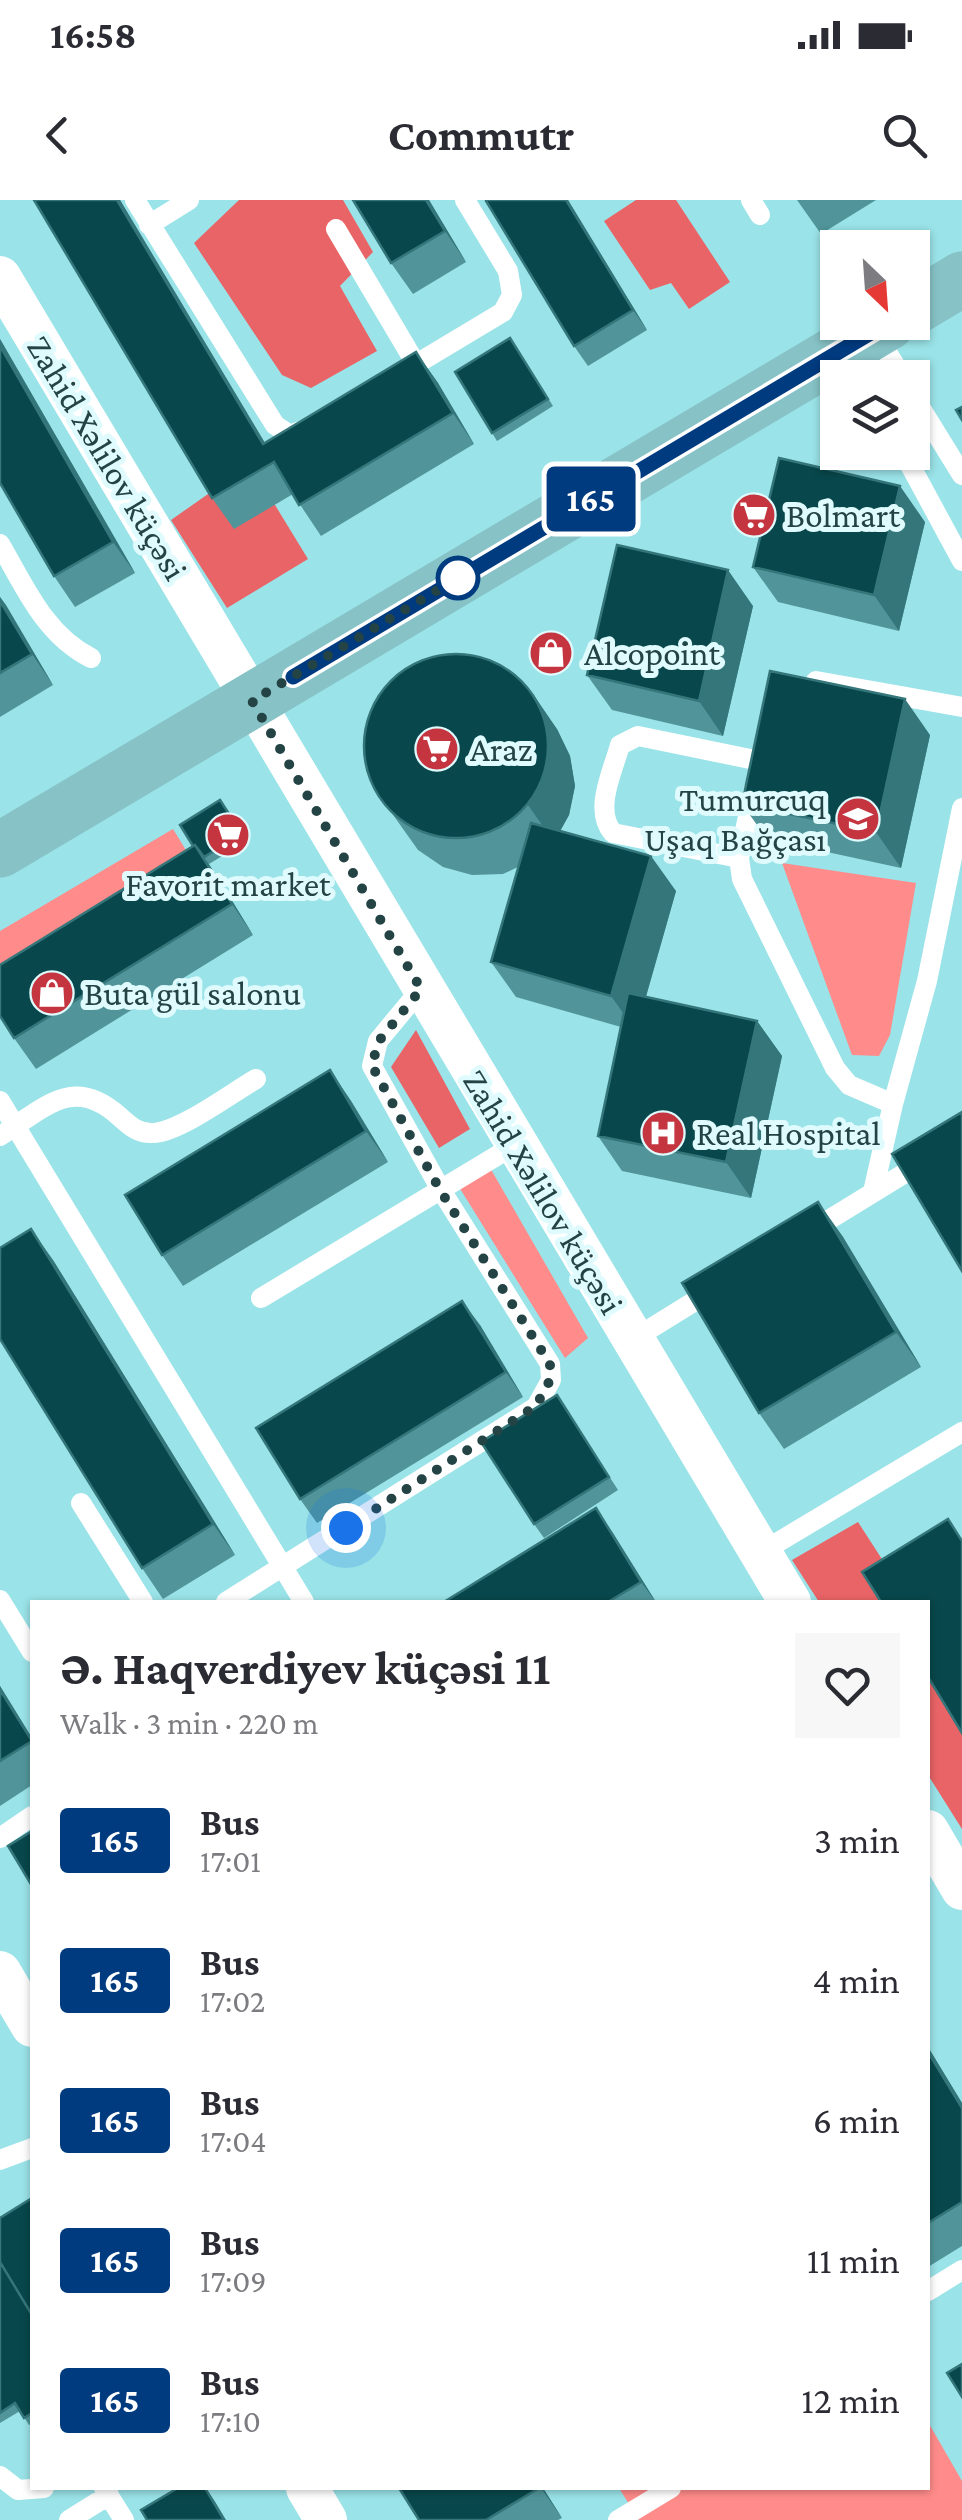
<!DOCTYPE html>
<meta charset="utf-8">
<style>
body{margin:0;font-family:"Crimson Pro",serif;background:#f7f7f7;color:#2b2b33;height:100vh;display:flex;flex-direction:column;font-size:38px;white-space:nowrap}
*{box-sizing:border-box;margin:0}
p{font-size:32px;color:#7c7c81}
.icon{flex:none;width:55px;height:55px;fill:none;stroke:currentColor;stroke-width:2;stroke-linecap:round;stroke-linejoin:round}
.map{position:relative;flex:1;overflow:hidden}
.drawer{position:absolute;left:30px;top:1400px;width:900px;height:890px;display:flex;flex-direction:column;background:#fff;border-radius:0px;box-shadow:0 2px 8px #0004}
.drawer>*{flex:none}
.badge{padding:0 20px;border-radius:8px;font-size:35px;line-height:65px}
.needle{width:65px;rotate:155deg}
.buttons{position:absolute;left:820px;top:30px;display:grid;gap:20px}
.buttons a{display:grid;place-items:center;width:110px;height:110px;border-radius:0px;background:#fff;box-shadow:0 2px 8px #0004;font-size:50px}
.you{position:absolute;width:50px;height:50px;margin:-25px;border:8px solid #fff;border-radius:50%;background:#1a73e8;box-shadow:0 0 0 15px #1a73e833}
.map>.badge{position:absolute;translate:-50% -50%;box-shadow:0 0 0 5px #fff}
.round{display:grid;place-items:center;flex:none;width:105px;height:105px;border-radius:0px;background:#f7f7f7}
.summary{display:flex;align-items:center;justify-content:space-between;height:170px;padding:0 30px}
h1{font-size:48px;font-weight:700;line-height:75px}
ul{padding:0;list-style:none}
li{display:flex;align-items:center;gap:30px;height:140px;padding:0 30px}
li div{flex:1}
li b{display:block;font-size:38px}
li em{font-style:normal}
li .badge{min-width:110px;font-weight:700;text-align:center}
.status{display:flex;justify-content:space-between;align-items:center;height:70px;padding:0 50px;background:#fff;direction:ltr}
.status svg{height:28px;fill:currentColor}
header{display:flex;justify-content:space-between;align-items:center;height:130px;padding:0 30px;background:#fff;font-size:45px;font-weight:700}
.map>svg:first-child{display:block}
.green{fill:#ff8c8a}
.forest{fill:#e96466}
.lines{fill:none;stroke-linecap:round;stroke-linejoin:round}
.lane{stroke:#fff;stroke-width:20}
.street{stroke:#fff;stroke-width:42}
.primary{stroke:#86c2c6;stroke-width:55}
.wall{fill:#51959a}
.shaded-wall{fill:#34767a}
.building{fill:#08474b;stroke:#34767a;stroke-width:2.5}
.line-casing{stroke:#fff;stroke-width:22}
.line{stroke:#003b80;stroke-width:15}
.walk{stroke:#244345;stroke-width:10;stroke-dasharray:0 18}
.stop-dot{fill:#fff;stroke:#003b80;stroke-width:5}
.labels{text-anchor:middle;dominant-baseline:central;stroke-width:10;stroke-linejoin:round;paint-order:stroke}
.street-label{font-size:35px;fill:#244345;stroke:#dffbfd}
.poi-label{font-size:35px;fill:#244345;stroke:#dffbfd;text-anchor:start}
</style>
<div class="status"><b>16:58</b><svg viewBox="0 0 49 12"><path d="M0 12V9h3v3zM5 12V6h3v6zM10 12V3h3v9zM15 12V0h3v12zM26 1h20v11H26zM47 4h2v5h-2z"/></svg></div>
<header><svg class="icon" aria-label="back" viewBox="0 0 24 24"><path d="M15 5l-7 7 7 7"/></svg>Commutr<svg class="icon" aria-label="search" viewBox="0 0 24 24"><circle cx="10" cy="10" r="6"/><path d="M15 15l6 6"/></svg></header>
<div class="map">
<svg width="962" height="2320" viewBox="0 0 962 2320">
<rect width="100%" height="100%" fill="#9ae3e8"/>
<!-- green -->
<path class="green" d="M 173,629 L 200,673 L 0,795 L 0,731 Z
M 782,663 L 916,683 L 890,835 L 879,856 L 852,855 Z
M 489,966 L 588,1138 L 565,1158 L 459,987 Z
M 928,2222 L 962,2281 L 962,2320 L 639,2320 L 619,2288 L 928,2288 Z"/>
<!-- forest -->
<path class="forest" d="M 239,0 L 343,0 L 373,52 L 340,86 L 377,151 L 311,188 L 282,175 L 194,43 Z
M 636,0 L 676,0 L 730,82 L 689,109 L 671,83 L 650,90 L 604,21 Z
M 211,292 L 275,305 L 308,359 L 227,408 L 171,320 Z
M 416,830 L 470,929 L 439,948 L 391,867 Z
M 858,1322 L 898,1384 L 883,1402 L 819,1402 L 792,1360 Z
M 928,1474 L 962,1530 L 962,1629 L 928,1575 Z"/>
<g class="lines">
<!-- lane -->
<path class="lane" d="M 135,0 L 275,225 L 290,235 L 309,228
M 751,0 L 760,15
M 149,25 L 189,0
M 336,29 L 416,164
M 875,133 L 903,178
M 398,175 L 503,112 L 512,95 L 508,71 L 465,0
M 912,194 L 962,275
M 903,252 L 962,361
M 0,344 C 25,387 45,435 91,458
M 816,481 L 962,507
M 754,589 L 739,658 L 742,679 L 835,868 L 849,885 L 893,904 L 927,781 L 962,608
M 739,658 L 613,633 C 593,610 613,571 620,545 L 638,536 L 760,561
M 0,901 L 304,1402
M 0,936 C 45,908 73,874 120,917 C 131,927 139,934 154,933 C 181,931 230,894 256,879
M 873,992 L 893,904
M 809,1032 L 962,938
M 261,1098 L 513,946
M 632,1140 L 716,1088
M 81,1303 L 143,1402
M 760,1353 L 962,1232
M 0,1400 L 32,1452
M 226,1402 L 536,1207 L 551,1180 L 550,1164 L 441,990 L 372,866 L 378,841 L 421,789
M 0,1638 L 32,1616
M 0,1960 L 32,1948
M 928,2091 L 962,2070
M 0,2276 L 18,2290 L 44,2288
M 104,2288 L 124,2320
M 69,2320 L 109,2295
M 618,2320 L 671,2288"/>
<!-- street -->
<path class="street" d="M 0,77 L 790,1402
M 928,1631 L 962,1689
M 0,1772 L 32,1826
M 307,2288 L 326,2320"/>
<!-- primary -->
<path class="primary" d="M 912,109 L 962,79
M 0,650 L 889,122"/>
</g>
<!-- wall -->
<path class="wall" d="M 34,0 L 120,0 L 265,243 L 416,152 L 438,183 L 474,244 L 321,336 L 293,294 L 234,329 L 212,298 Z
M 429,0 L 466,62 L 413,94 L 391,63 Z
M 487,0 L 568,0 L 647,130 L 588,166 L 574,146 Z
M 797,0 L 876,0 L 821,34 Z
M 510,138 L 553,206 L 497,241 L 455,172 Z
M 0,139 L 135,373 L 75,407 L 54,376 Z
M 925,322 L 899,431 L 778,402 L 753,367 Z
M 0,397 L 53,485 L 0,517 Z
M 753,406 L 723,536 L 612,510 L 587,475 Z
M 557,529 L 570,556 L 575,586 L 569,615 L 560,631 L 676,691 L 646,797 L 757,821 L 782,856 L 751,998 L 622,971 L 598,936 L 621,827 L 516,797 L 491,762 L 518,667 L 503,674 L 472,675 L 443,667 L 418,650 L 374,588 Z
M 930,535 L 901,668 L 767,639 L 742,604 Z
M 220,600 L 247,641 L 209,664 L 253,735 L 36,869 L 14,838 L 193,646 Z
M 330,870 L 351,901 L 388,962 L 183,1086 L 162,1055 Z
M 818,1002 L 843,1037 L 921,1167 L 784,1249 L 759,1213 Z
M 53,1060 L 235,1355 L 163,1399 L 142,1368 Z
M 480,1125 L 523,1197 L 317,1323 L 300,1299 Z
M 557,1195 L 618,1290 L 544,1338 L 534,1324 Z
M 596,1308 L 656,1402 L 444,1402 Z
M 0,1486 L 32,1538 L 32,1585 L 0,1606 Z
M 928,1847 L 962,1903 L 962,2046 L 928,2067 Z
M 32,1998 L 32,2224 L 29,2225 L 20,2211 L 0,2223 L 0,2018 Z
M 399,2288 L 543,2288 L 562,2318 L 558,2320 L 419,2320 Z"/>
<!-- shaded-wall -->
<path class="shaded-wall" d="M 117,0 L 120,0 L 284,275 L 263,244 Z
M 426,0 L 429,0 L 466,62 L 445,31 Z
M 566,0 L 568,0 L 647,130 L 633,110 Z
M 0,139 L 135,373 L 113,342 L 0,146 Z
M 416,152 L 438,183 L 474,244 L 453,213 Z
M 900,286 L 925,322 L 899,431 L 874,395 Z
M 728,370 L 753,406 L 723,536 L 699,501 Z
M 0,397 L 6,405 L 53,485 L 32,454 L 0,401 Z
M 531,491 L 557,529 L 570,556 L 575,586 L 569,615 L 554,642 L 528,605 Z
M 905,499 L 930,535 L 901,668 L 876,632 Z
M 195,645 L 217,676 L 253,735 L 232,704 Z
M 651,656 L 676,691 L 636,831 L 611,796 Z
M 757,821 L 782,856 L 751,998 L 726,962 Z
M 330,870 L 351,901 L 388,962 L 366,931 Z
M 818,1002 L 843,1037 L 921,1167 L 896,1132 Z
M 31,1029 L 53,1060 L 235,1355 L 213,1324 Z
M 462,1101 L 480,1125 L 523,1197 L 506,1172 Z
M 596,1308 L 613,1333 L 656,1402 L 641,1382 Z
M 0,1486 L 32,1538 L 32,1542 L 0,1490 Z
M 928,1847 L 962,1903 L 962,1908 L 928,1852 Z
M 205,2288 L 214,2300 L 226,2320 L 224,2320 Z
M 541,2288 L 543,2288 L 562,2318 Z"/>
<!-- building -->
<path class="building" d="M 34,0 L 117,0 L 263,244 L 416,152 L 453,213 L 299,305 L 274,262 L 212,298 Z
M 353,0 L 426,0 L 445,31 L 391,63 Z
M 487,0 L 566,0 L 633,110 L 574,146 L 486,1 Z
M 510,138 L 548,199 L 492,233 L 455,172 Z
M 0,146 L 113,342 L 54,376 L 0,283 Z
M 962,207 L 962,220 L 956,210 Z
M 779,258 L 900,286 L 874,395 L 753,367 Z
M 617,345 L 728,370 L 699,501 L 587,475 Z
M 0,401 L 32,454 L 0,473 Z
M364 546a92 92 0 1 1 184 0a92 92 0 1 1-184 0Z
M 770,471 L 905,499 L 876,632 L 742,604 Z
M 220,600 L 242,634 L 204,657 L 195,645 L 193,646 L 180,625 Z
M 531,623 L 651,656 L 611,796 L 491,762 Z
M 195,645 L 232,704 L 14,838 L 0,816 L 0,765 Z
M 628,793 L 757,821 L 726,962 L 598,936 Z
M 330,870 L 366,931 L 162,1055 L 125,995 Z
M 962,912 L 962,1071 L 892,954 Z
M 818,1002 L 896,1132 L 759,1213 L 682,1083 Z
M 31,1029 L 213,1324 L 142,1368 L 0,1139 L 0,1048 Z
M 462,1101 L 506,1172 L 300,1299 L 256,1228 Z
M 557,1195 L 609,1277 L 534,1324 L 481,1242 Z
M 596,1308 L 641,1382 L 608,1402 L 444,1402 Z
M 948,1319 L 962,1341 L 962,1533 L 928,1477 L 928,1402 L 881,1402 L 862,1372 Z
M 0,1490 L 32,1541 L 0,1561 Z
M 32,1631 L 32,1686 L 8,1646 Z
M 928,1852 L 962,1908 L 962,2002 L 928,2023 Z
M 32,1998 L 32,2115 L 0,2062 L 0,2018 Z
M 0,2062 L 32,2115 L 32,2213 L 24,2218 L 15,2203 L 0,2213 Z
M 962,2164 L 962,2197 L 947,2173 Z
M 178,2288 L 205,2288 L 224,2320 L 147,2320 L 141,2310 Z
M 399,2288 L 539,2288 L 486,2320 L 419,2320 Z"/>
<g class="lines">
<defs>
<path id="line" d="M 293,477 L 889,122"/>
</defs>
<!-- line casing -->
<use href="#line" class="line-casing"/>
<!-- line -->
<use href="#line" class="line"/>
<!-- walk -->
<path class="walk" d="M 346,1328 L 536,1206 L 550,1180 L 550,1164 L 440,990 L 372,866 L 378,842 L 421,789 L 252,501 L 458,378"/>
</g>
<!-- icons -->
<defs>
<symbol id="supermarket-disc" viewBox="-11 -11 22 22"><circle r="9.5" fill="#c4353f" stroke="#dffbfd"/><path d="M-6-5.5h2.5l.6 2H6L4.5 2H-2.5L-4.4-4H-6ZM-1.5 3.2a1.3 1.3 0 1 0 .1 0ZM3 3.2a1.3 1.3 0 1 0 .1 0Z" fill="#fff"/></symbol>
<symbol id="shop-disc" viewBox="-11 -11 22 22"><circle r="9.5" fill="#c4353f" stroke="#dffbfd"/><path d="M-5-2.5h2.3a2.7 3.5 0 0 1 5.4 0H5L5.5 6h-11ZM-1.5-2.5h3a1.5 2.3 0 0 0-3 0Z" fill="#fff"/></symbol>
<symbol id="school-disc" viewBox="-11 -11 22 22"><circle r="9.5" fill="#c4353f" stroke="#dffbfd"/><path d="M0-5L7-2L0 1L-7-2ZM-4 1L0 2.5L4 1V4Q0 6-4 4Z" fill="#fff"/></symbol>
<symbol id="hospital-disc" viewBox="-11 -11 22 22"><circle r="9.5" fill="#c4353f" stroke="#dffbfd"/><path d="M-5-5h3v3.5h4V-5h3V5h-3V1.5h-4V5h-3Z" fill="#fff"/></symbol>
</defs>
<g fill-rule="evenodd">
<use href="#supermarket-disc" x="729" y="290" width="50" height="50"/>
<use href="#shop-disc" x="526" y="428" width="50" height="50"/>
<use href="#supermarket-disc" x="412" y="524" width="50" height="50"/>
<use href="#school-disc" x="833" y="594" width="50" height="50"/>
<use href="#supermarket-disc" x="203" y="610" width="50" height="50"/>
<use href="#shop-disc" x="27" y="768" width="50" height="50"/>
<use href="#hospital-disc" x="638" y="908" width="50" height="50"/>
</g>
<!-- markers -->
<circle class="stop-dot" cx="458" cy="378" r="20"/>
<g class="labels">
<!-- street labels -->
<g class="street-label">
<text transform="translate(107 258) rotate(59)">Zahid Xəlilov küçəsi</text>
<text transform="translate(543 992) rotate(59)">Zahid Xəlilov küçəsi</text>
</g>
<!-- poi labels -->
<g class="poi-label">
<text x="786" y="315">Bolmart</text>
<text x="584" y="453">Alcopoint</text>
<text x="470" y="549">Araz</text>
<text x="826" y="599" text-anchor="end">Tumurcuq<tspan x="826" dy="40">Uşaq Bağçası</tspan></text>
<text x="228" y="684" text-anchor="middle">Favorit market</text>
<text x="84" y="793">Buta gül salonu</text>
<text x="696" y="933">Real Hospital</text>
</g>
</g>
</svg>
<div class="buttons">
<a><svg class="needle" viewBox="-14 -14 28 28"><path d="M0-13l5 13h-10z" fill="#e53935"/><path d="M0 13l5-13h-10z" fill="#7c7c81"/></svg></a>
<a><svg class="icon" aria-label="layers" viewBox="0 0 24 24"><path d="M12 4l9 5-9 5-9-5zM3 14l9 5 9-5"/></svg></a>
</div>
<div class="you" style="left:346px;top:1328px"></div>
<b class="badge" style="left:591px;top:299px;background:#003b80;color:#fff">165</b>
<section class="drawer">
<div class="summary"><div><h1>Ə. Haqverdiyev küçəsi 11</h1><p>Walk · 3 min · 220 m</p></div><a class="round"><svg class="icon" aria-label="heart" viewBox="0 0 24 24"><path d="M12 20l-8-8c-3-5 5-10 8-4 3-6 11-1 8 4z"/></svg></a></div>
<ul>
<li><span class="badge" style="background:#003b80;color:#fff">165</span><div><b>Bus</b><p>17:01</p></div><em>3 min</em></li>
<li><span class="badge" style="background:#003b80;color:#fff">165</span><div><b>Bus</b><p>17:02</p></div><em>4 min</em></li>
<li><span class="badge" style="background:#003b80;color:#fff">165</span><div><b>Bus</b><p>17:04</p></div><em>6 min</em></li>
<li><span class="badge" style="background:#003b80;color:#fff">165</span><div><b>Bus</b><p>17:09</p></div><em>11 min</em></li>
<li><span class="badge" style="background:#003b80;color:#fff">165</span><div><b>Bus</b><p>17:10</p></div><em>12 min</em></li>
</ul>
</section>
</div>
